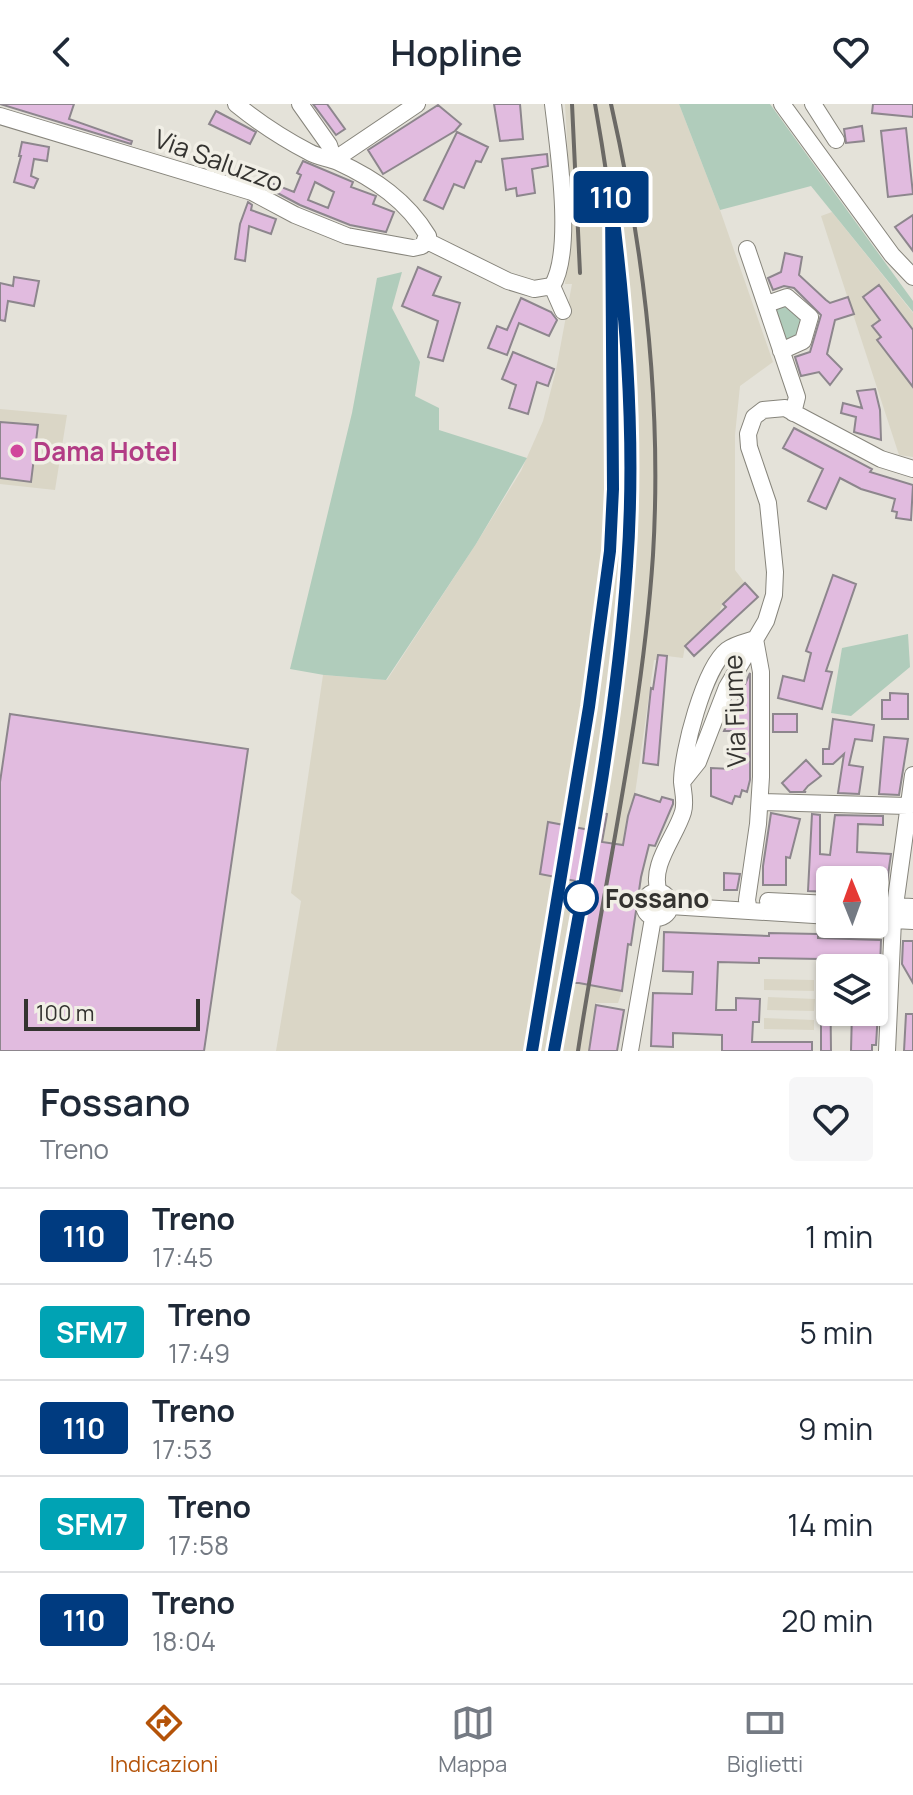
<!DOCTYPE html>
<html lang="it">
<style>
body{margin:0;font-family:Manrope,sans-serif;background:#f6f6f7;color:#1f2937;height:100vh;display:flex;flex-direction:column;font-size:30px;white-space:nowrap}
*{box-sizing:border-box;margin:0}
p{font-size:26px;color:#747a83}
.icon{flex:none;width:44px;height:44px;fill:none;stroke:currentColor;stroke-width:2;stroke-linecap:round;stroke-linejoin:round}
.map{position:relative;height:947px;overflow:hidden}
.drawer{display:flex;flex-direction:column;background:#fff;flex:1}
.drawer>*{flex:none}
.badge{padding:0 16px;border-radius:6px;font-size:28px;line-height:52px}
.needle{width:52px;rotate:359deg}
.tools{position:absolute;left:816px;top:762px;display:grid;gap:16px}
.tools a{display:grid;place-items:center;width:72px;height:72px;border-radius:8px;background:#fff;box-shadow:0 2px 6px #0004;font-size:40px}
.scale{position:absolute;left:24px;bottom:20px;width:176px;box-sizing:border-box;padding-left:8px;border:4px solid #343330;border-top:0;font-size:22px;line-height:28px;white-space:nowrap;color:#343330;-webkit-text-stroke:6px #f1efe6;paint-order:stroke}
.map>.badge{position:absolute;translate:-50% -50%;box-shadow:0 0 0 4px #fff}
.round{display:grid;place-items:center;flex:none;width:84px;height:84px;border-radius:8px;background:#f6f6f7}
.overview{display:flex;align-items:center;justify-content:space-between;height:136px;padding:0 40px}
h1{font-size:38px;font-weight:600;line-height:60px}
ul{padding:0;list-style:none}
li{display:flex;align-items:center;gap:24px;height:96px;padding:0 40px;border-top:2px solid #e0e1e3}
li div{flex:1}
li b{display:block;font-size:30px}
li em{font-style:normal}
li .badge{min-width:88px;font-weight:700;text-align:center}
header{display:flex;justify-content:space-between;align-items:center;height:104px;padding:0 40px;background:#fff;font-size:36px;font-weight:600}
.tab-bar{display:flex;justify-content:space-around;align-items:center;height:112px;border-top:2px solid #e0e1e3;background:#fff;font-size:22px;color:#747a83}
.tab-bar a{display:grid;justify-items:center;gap:4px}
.tab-bar .selected{color:#b45309}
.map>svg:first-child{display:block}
.built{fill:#dad6c6}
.green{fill:#b0ccbb}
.building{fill:#e1bbdf;stroke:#8d868d;stroke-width:2;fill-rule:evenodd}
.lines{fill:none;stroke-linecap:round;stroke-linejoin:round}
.minor-casing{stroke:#87857c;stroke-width:18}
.minor{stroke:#fff;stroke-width:16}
.rail{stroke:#6b6965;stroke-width:4}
.line-casing{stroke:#fff;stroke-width:18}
.line{stroke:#003b80;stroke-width:12}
.hotel-dot{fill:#d1479c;stroke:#f1efe6;stroke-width:3}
.stop-dot{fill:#fff;stroke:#003b80;stroke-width:4}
.labels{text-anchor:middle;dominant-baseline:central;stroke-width:7;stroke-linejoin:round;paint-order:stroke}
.street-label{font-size:26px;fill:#343330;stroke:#f1efe6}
.hotel-label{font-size:26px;font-weight:bold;fill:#b23c85;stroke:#f1efe6;text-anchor:start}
.stop-label{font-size:26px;font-weight:bold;fill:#343330;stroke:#f1efe6;text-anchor:start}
</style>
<header><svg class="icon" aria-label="back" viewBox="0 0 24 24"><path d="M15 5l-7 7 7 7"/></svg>Hopline<svg class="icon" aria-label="heart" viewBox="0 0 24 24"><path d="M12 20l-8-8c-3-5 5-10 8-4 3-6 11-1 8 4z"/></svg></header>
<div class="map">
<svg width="913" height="947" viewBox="0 0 913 947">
<rect width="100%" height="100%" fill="#e4e2d9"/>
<!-- built -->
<path class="built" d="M 565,0 L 679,0 L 720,106 L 773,258 L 740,282 L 735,331 L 735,466 L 745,479 L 723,499 L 718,511 L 685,542 L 683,554 L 659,551 L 658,556 L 654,556 L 635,690 L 628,712 L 622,751 L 645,756 L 631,841 L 628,841 L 622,887 L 618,899 L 596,899 L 589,947 L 276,947 L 301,797 L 291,789 L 323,571 L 387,576 L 476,440 L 521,367 L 543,317 L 556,266 L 572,180 L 565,180 L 571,103 Z
M 832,108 L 913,209 L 913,353 L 899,351 L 821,112 Z
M 0,305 L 67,311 L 55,386 L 0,380 Z
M 764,875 L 814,876 L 814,887 L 764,886 Z
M 768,893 L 815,895 L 814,907 L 767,906 Z
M 764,914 L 814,916 L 814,926 L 764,925 Z"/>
<!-- green -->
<path class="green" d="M 679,0 L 770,0 L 913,197 L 913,208 L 811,82 L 720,106 Z
M 402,168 L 392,204 L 420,258 L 415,292 L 439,304 L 439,326 L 527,354 L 476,440 L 386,576 L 324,571 L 290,565 L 352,309 L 377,174 Z
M 785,198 C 800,209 804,216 798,234 L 785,240 L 773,201 Z
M 908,530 L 910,563 L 851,612 L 831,609 L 842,544 Z"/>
<!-- building -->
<path class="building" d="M 0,0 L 74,0 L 69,15 L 132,37 L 131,40 Z
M 313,0 L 327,0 L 345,25 L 336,31 Z
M 494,0 L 520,0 L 523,35 L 500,37 Z
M 873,0 L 913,0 L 913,13 L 872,9 Z
M 438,1 L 461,20 L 455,27 L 383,70 L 368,46 Z
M 216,7 L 256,28 L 250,40 L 209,20 Z
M 862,22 L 864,37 L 846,39 L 844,25 Z
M 906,24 L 913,90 L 888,93 L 881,27 Z
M 457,28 L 488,43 L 481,58 L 476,57 L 464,84 L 454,80 L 443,105 L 424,96 Z
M 22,38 L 49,43 L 47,57 L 34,55 L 31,72 L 38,75 L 34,84 L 14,78 L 21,52 L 19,52 Z
M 547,50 L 548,62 L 532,65 L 535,89 L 517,92 L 516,84 L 506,86 L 502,55 Z
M 303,57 L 353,78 L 351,83 L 376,92 L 373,100 L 394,108 L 386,128 L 350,121 L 300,101 L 268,84 L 271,79 L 294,88 L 301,71 L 297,69 ZM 315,78 L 334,88 L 328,104 L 308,96 Z
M 248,98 L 252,101 L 251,106 L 276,115 L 271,130 L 249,122 L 245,157 L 235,155 L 240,120 Z
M 913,111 L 913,147 L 895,123 Z
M 785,149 L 802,153 L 799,171 L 826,196 L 830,199 L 848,193 L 854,210 L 835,216 L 827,250 L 842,265 L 830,281 L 819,268 L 801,272 L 795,253 L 810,248 L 821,211 L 794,184 L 784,182 L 773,186 L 768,174 L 781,168 Z
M 418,163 L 441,173 L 433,191 L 460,199 L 443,257 L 428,253 L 438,217 L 402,202 Z
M 14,173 L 39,177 L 34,202 L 8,197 L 5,217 L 0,216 L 0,179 L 13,182 Z
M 879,181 L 913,226 L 913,283 L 877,236 L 881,233 L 872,222 L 880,216 L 863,193 Z
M 521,194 L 551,208 L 557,216 L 549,232 L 519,219 L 507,251 L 488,244 L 497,222 L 507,226 Z
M 513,248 L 554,265 L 548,282 L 537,278 L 528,310 L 509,304 L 516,281 L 502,275 Z
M 875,285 L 880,306 L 881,336 L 854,328 L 856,313 L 841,309 L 843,299 L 862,304 L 857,287 Z
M 0,318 L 38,321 L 31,378 L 0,374 Z
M 794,324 L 872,365 L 870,368 L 913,381 L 911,416 L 896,414 L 897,408 L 892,407 L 895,395 L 861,385 L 840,374 L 826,405 L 808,397 L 823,365 L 783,344 Z
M 833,471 L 856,480 L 826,567 L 832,568 L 822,605 L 778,594 L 783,572 L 804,577 L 811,549 L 806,547 Z
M 745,479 L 758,493 L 694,552 L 685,542 L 726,503 L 723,500 Z
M 658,551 L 667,552 L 658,661 L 643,659 L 651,584 L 653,585 Z
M 750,569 L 750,676 L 747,688 L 742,686 L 740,693 L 735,692 L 732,700 L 711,692 L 711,664 L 732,665 L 731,627 L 724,627 Z
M 890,589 L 908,590 L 908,615 L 882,615 L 882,596 L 890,596 Z
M 10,610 L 248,645 L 204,947 L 0,947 L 0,678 Z
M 773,610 L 797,610 L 797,628 L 773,628 Z
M 833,615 L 874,621 L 872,637 L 855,635 L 849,661 L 863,663 L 859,690 L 838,689 L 844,650 L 833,660 L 823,660 L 823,645 L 829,645 Z
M 884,633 L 908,635 L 899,691 L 879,690 Z
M 806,656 L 821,672 L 808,682 L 804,687 L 806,688 L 790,688 L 782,679 Z
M 635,690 L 660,698 L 662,693 L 673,696 L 673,700 L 655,742 L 649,741 L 641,773 L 631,841 L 628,840 L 622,887 L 579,879 L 570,879 L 586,779 L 540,770 L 548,718 L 595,727 L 598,708 L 607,710 L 602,738 L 623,741 L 628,712 Z
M 771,709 L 800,715 L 790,754 L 786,753 L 786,781 L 763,781 L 763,762 Z
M 812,710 L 820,711 L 820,750 L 830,751 L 835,711 L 883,712 L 883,721 L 858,720 L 857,748 L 891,750 L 887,778 L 830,776 L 830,788 L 808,787 Z
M 724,769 L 740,770 L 737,786 L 724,786 Z
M 664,828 L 769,832 L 769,829 L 818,830 L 818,834 L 881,836 L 880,864 L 830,862 L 831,947 L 821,947 L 821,855 L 759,854 L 759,859 L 718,858 L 716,906 L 736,906 L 736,894 L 760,895 L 759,918 L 753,918 L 752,938 L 812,938 L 812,947 L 722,947 L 722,931 L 673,929 L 673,943 L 651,942 L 653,889 L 692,890 L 693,868 L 663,867 Z
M 903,837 L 913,837 L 913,879 L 902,860 Z
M 596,901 L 624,906 L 617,947 L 589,947 Z
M 852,908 L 878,908 L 876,941 L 872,941 L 872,947 L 851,947 Z
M 906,910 L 913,910 L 913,947 L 904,947 Z"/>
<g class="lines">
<defs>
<path id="minor" d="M 300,0 L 329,41 L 334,56 L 417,0
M 782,0 L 892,151 L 913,173
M 813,0 L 836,36
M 0,12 L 252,88 L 295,111 L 347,132 L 413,144 L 422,142 L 428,132 C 407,97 375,75 338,58 C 329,54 317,53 309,48 C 284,35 258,18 236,0
M 425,136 L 508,177 L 534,185 L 552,182 C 574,147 558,43 553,0
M 747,145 L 797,293 L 793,309
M 552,182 L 563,207
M 767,200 L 787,193 L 810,213 L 803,237 L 781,247
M 682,678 L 698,658 L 727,583 L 766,517 L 774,491 L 775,468 L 768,399 L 749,343 L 748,330 L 754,313 L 763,306 L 785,304 L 881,355 L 913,365
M 760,698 L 908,702
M644 801a13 13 0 1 1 26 0a13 13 0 1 1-26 0Z
M 659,788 C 649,762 676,732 683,708 C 686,698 683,688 682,678 C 682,649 704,564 727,546 C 735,540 746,538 755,535
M 768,797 L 830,800
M 874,801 L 913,803
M 670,802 L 830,812
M 749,807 L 747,796 L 758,720 L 761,673 L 761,568 L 755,535
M 874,815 L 913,817
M 630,947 L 653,814
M 887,947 L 893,816 L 913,671"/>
</defs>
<!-- minor casing -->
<use href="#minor" class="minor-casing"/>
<!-- minor -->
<use href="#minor" class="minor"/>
<!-- rail -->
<path class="rail" d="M 572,0 L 580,169
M 532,947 L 589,603 L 610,447 L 613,385 L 613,201
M 554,947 C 583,785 619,622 628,457 C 636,303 622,152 595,0
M 578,947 C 603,783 642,616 653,451 C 662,301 644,146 611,0"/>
</g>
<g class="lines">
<defs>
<path id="line" d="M 532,947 L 589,603 L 610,447 L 613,385 L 611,93 C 627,215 636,339 627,462 C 616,625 583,786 554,947"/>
</defs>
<!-- line casing -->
<use href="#line" class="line-casing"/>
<!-- line -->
<use href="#line" class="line"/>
</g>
<!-- markers -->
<circle class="hotel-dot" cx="17" cy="347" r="8"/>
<circle class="stop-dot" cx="581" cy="794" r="16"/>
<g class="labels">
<!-- street labels -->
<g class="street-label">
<text transform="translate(219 56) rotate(20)">Via Saluzzo</text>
<text transform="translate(734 607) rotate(-92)">Via Fiume</text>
</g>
<!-- hotel labels -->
<g class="hotel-label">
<text x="33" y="347">Dama Hotel</text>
</g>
<!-- stop labels -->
<g class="stop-label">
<text x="605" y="794">Fossano</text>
</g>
</g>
</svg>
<div class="tools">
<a><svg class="needle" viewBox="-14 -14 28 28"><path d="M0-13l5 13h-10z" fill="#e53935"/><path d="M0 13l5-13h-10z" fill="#747a83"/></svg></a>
<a><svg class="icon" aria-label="layers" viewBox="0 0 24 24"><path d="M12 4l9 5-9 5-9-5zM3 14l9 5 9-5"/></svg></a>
</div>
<div class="scale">100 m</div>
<b class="badge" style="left:611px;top:93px;background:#003b80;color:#fff">110</b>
</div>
<section class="drawer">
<div class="overview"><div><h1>Fossano</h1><p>Treno</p></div><a class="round"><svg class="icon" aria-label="heart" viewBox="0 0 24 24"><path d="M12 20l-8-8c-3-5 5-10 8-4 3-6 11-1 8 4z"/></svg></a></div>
<ul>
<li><span class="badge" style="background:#003b80;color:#fff">110</span><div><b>Treno</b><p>17:45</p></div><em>1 min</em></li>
<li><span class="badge" style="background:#00a3b4;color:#fff">SFM7</span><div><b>Treno</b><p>17:49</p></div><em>5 min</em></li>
<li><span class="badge" style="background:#003b80;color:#fff">110</span><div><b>Treno</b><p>17:53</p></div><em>9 min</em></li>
<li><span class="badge" style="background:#00a3b4;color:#fff">SFM7</span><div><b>Treno</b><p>17:58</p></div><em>14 min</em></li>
<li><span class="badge" style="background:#003b80;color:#fff">110</span><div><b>Treno</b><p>18:04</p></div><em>20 min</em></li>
</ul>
</section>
<nav class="tab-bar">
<a class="selected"><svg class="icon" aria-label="directions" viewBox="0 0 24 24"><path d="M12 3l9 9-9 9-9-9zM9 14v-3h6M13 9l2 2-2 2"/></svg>Indicazioni</a>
<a><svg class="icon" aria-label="map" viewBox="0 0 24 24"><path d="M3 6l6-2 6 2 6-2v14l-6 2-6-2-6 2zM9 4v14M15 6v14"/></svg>Mappa</a>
<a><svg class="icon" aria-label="tickets" viewBox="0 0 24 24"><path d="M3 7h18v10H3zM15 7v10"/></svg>Biglietti</a>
</nav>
